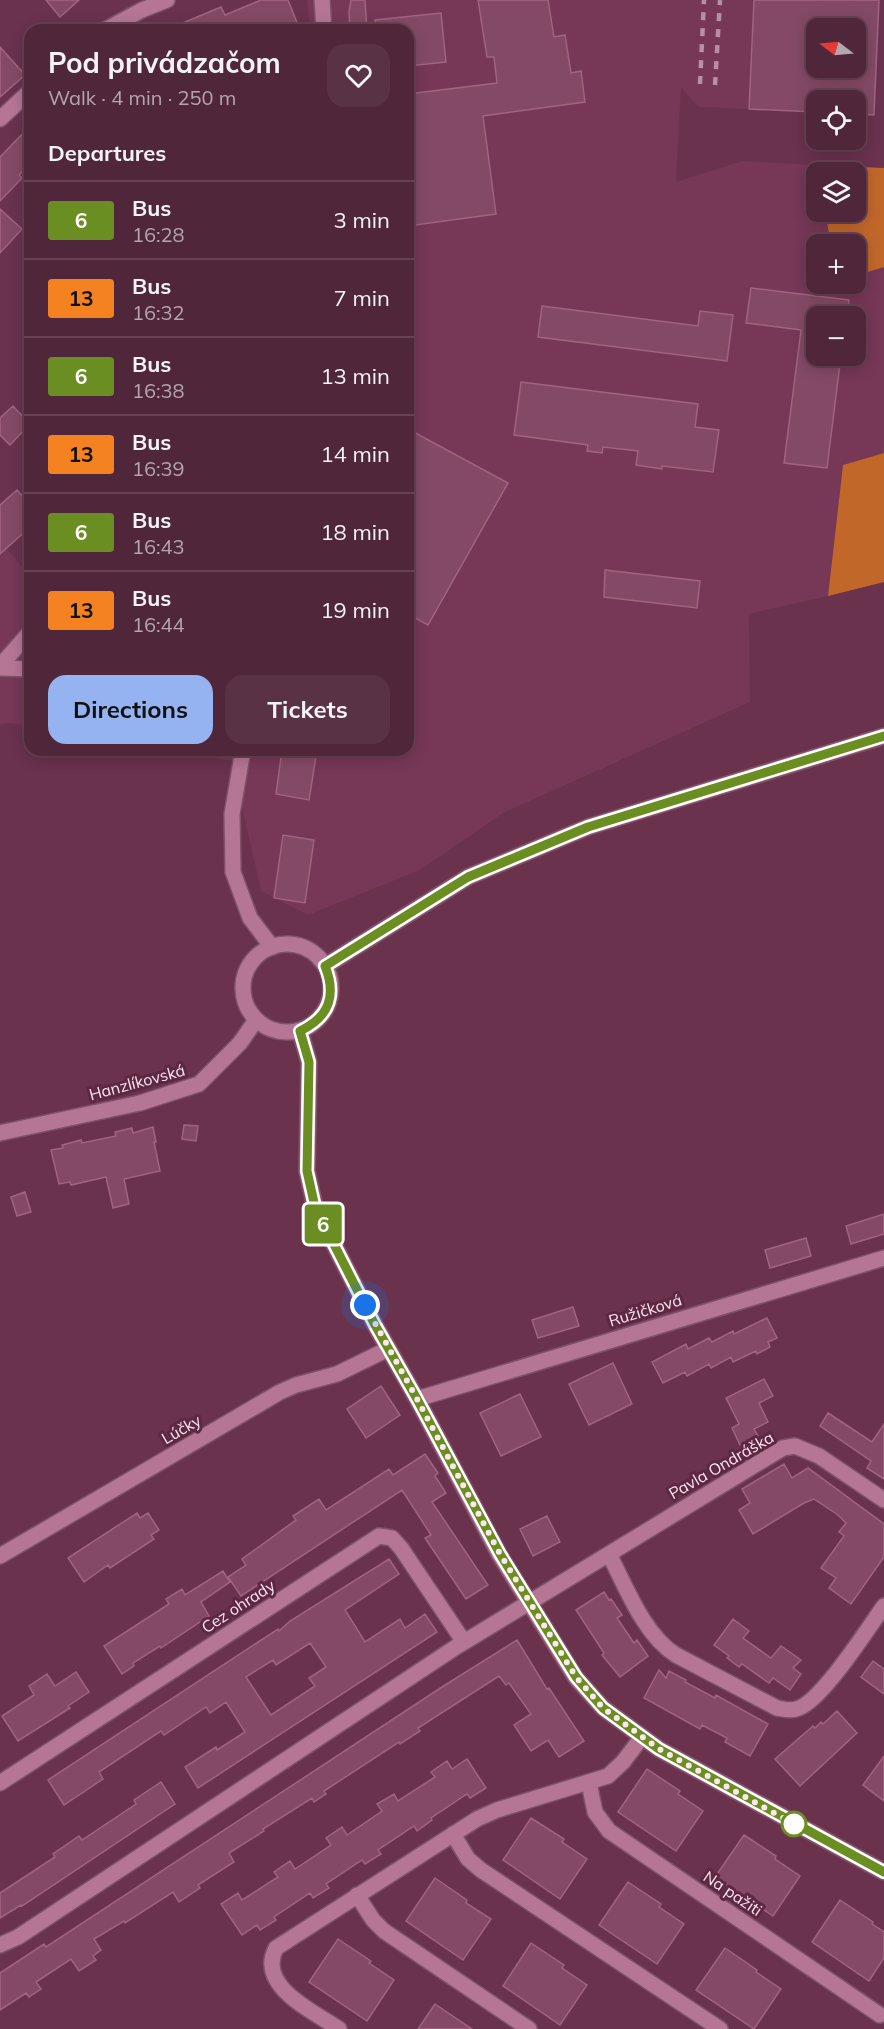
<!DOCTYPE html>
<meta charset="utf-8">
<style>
body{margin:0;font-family:Mulish,sans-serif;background:#5a3245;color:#f1f3f6;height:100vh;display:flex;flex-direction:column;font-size:22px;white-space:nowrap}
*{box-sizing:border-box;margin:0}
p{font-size:20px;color:#b4a5af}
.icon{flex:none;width:33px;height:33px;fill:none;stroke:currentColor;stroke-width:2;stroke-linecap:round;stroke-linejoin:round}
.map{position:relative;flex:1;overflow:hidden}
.panel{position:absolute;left:24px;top:24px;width:390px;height:732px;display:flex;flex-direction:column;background:#50263a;border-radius:18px;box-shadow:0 3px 15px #0003,0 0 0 2px #674354}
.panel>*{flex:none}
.badge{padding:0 12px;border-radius:4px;font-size:21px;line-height:39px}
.needle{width:39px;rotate:286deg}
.tools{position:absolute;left:806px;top:18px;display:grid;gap:12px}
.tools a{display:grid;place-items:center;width:60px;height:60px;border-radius:12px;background:#50263a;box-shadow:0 3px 15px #0003,0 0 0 2px #674354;font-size:30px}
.you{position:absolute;width:30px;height:30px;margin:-15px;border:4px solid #fff;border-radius:50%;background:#1a73e8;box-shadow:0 0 0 9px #1a73e833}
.map>.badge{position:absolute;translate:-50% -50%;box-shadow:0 0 0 3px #fff}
h2{padding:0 24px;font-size:22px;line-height:54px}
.round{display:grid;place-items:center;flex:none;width:63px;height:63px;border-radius:18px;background:#5a3245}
.head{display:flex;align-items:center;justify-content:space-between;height:102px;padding:0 24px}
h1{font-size:28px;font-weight:700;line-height:45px}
.button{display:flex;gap:12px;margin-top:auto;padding:12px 24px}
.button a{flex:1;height:69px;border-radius:18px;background:#95b2f1;color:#111;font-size:24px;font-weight:700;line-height:69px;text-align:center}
.button a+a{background:#5a3245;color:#f1f3f6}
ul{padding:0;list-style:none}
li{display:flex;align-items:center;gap:18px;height:78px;padding:0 24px;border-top:2px solid #674354}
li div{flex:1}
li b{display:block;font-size:22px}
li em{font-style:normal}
li .badge{min-width:66px;font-weight:700;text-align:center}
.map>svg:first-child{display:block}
.built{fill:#773757;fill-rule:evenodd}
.forest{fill:#c1672a}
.building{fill:#844a65;stroke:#a16380;stroke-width:1.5;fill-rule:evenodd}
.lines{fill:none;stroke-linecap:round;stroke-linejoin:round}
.minor-casing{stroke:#7d5168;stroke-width:18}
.tertiary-casing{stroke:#7d5168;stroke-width:18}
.minor{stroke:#b57693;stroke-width:15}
.tertiary{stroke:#b57693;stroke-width:15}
.rail{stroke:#b690a2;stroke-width:4.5;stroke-dasharray:8 8;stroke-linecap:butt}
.line-casing{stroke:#fff;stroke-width:14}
.line{stroke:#6b8e23;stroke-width:9}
.walk{stroke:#fce7f0;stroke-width:6;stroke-dasharray:0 10.8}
.stop-dot{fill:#fff;stroke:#6b8e23;stroke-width:3}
.labels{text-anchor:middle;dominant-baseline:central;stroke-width:6;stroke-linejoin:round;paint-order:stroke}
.street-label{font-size:16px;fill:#fce7f0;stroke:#5e2742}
</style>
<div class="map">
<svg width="884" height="2029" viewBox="0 0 884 2029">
<rect width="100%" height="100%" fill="#6a324d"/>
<!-- built -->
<path class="built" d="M 307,0 L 879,0 L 874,115 L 855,100 L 816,100 L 816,112 L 698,107 L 681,87 L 676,182 L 742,161 L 817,165 L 816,212 L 825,212 L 831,244 L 816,244 L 816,284 L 855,284 L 855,276 L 884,267 L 884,453 L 843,465 L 828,596 L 749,614 L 750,702 L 503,813 L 420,870 L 308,915 L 261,891 L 242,807 L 239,762 L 167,750 L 408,750 L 408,30 L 310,30 ZM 816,28 L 855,28 L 855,68 L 816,68 ZM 816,316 L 855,316 L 855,356 L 816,356 Z
M 0,541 L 30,576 L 30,726 L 10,723 L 0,724 Z"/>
<!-- forest -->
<path class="forest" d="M 817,165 L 884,168 L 884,267 L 855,276 L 855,244 L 831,244 L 825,212 L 855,212 L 855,172 L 818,172 Z
M 884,453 L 884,582 L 828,596 L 843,465 Z"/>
<!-- building -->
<path class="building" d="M 46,0 L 79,0 L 60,17 Z
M 261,0 L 288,0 L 300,30 L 166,30 L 221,7 L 225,15 Z
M 351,0 L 365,0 L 367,30 L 350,30 L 349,12 Z
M 478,0 L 548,0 L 554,37 L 565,35 L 571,73 L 581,71 L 585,102 L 483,116 L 496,214 L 408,226 L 408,94 L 497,83 L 494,57 L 487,57 Z
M 754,0 L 879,0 L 874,115 L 855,114 L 855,100 L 816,100 L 816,112 L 749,109 ZM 816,28 L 855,28 L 855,68 L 816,68 Z
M 441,13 L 446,62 L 408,66 L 408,30 L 376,30 L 375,20 Z
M 0,47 L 25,75 L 0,97 Z
M 30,126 L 30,164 L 19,175 L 22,178 L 0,201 L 0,157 Z
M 0,209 L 22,229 L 0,253 Z
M 751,288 L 849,300 L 847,316 L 816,316 L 816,356 L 841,356 L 827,468 L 784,463 L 801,330 L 746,323 Z
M 542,306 L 698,326 L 700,311 L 733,315 L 727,361 L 538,337 Z
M 521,382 L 698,404 L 695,427 L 719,430 L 713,472 L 662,466 L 662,469 L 636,465 L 638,451 L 603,447 L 602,453 L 587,451 L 588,445 L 514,435 Z
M 13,406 L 30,424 L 10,445 L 0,435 L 0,418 Z
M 408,429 L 508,483 L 428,625 L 408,614 Z
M 17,490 L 24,498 L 30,498 L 30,527 L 0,554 L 0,505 Z
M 605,570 L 700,581 L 697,608 L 604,597 Z
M 282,750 L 317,750 L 309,800 L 276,794 Z
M 283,835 L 314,840 L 305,903 L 274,898 Z
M 184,1125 L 198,1126 L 196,1141 L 182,1139 Z
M 153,1127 L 156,1142 L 154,1142 L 160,1171 L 124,1179 L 129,1204 L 113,1208 L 106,1177 L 71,1185 L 70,1182 L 59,1184 L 51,1150 L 63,1148 L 62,1145 L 81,1140 L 82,1143 L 116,1136 L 115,1132 L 132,1128 L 133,1133 Z
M 25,1192 L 31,1212 L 17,1216 L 11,1197 Z
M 884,1214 L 884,1234 L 851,1244 L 846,1226 Z
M 806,1238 L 811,1256 L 770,1268 L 765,1250 Z
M 573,1307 L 579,1326 L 538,1338 L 532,1320 Z
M 767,1318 L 777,1338 L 768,1342 L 770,1347 L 757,1354 L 756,1351 L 733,1362 L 731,1357 L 711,1368 L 709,1364 L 687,1376 L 685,1372 L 663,1383 L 652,1362 L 686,1344 L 688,1349 L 709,1338 L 712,1342 L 733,1331 L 734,1334 Z
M 613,1363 L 632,1404 L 589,1425 L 569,1384 Z
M 764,1379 L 773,1396 L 759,1403 L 768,1422 L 754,1429 L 758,1436 L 740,1445 L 732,1428 L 739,1424 L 726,1398 Z
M 381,1386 L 400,1415 L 366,1438 L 347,1409 Z
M 520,1394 L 541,1437 L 501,1456 L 480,1413 Z
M 828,1413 L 872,1442 L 884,1424 L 884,1479 L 867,1468 L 871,1461 L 820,1426 Z
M 425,1454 L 438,1473 L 435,1476 L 446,1493 L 432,1502 L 488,1585 L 466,1599 L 425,1538 L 431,1535 L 402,1490 L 241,1596 L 228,1577 L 246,1565 L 242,1559 L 296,1520 L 293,1516 L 319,1499 L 326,1510 L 389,1469 L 393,1475 Z
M 784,1464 L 792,1478 L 808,1468 L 884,1524 L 884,1557 L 851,1604 L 829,1588 L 836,1578 L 821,1568 L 844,1536 L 839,1532 L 846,1523 L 838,1515 L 814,1499 L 804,1503 L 753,1534 L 739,1510 L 750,1503 L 742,1489 Z
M 137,1513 L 140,1518 L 148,1513 L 159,1530 L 151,1535 L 154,1539 L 110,1568 L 108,1565 L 84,1582 L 68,1558 Z
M 547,1516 L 560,1542 L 533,1556 L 520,1529 Z
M 389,1559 L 399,1574 L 345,1610 L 365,1642 L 400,1619 L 405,1628 L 425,1614 L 437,1632 L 198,1788 L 185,1767 L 216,1747 L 217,1750 L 245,1732 L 226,1702 L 210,1713 L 206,1707 L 164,1735 L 161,1731 L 99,1772 L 103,1779 L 64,1805 L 48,1780 L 278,1629 L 279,1631 L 290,1621 ZM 310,1643 L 326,1667 L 309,1678 L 315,1686 L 271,1715 L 246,1677 L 273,1660 L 276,1665 Z
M 223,1571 L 230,1582 L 201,1602 L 209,1616 L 161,1648 L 160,1646 L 133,1663 L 134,1666 L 122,1674 L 104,1646 L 169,1604 L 166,1599 L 182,1589 L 185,1595 Z
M 604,1592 L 609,1600 L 611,1599 L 622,1615 L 617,1618 L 634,1643 L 637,1640 L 648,1656 L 620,1677 L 602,1655 L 604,1653 L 576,1610 Z
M 733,1619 L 749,1631 L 743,1638 L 771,1658 L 781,1646 L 801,1660 L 793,1668 L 801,1674 L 790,1690 L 773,1678 L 769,1683 L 742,1664 L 739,1667 L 727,1658 L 729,1656 L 714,1645 Z
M 517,1640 L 547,1689 L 549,1688 L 584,1741 L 559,1757 L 548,1740 L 531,1751 L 514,1725 L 531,1714 L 509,1683 L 506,1685 L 499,1676 L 418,1728 L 420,1731 L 400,1744 L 399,1742 L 324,1791 L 326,1794 L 314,1802 L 312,1798 L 263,1829 L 264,1831 L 229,1853 L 234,1862 L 198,1885 L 200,1888 L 179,1902 L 173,1892 L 125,1923 L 124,1921 L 94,1939 L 101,1950 L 93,1956 L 96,1960 L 79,1971 L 71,1959 L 36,1982 L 41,1989 L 29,1997 L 26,1993 L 0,2010 L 0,1973 L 44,1944 L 46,1947 L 442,1687 Z
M 873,1661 L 884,1669 L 884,1694 L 861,1677 Z
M 659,1670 L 666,1678 L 669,1671 L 686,1680 L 685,1682 L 715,1698 L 716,1695 L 768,1724 L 750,1756 L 725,1742 L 727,1738 L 702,1725 L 700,1729 L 644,1698 Z
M 76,1672 L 89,1692 L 68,1706 L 70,1708 L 18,1741 L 2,1716 L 34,1695 L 29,1686 L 47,1674 L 55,1686 Z
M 837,1711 L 857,1733 L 800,1786 L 775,1759 L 813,1726 L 815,1728 L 821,1722 L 823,1724 Z
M 884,1756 L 884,1801 L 863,1785 Z
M 467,1759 L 486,1788 L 470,1798 L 467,1794 L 431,1818 L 432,1820 L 417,1831 L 414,1826 L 378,1850 L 381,1854 L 365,1864 L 362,1860 L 326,1884 L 329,1888 L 313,1898 L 310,1893 L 274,1917 L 276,1920 L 260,1930 L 257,1925 L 242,1935 L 221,1904 L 238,1893 L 242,1900 L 278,1877 L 274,1872 L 290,1861 L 295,1869 L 331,1845 L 326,1838 L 342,1827 L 347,1835 L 382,1811 L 377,1804 L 394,1794 L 398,1801 L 435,1777 L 431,1772 L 447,1761 L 452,1769 Z
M 647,1769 L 680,1791 L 678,1794 L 703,1811 L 676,1851 L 618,1812 Z
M 161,1782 L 175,1804 L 22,1906 L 21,1905 L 0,1918 L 0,1893 L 55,1857 L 53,1854 L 79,1836 L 82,1840 L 136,1804 L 134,1800 Z
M 531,1818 L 564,1839 L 562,1842 L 587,1859 L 560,1899 L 503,1860 Z
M 744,1835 L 776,1856 L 775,1859 L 800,1876 L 773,1916 L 715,1877 Z
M 435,1878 L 467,1900 L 466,1903 L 491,1919 L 463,1960 L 406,1921 Z
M 628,1882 L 661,1904 L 659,1907 L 684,1924 L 657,1964 L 599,1925 Z
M 840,1900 L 873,1922 L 872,1924 L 884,1932 L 884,1958 L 869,1981 L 812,1942 Z
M 338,1939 L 371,1961 L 369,1963 L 394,1980 L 367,2021 L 309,1982 Z
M 531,1943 L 564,1965 L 562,1968 L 587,1985 L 560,2025 L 503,1986 Z
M 725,1948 L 757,1970 L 756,1972 L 781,1989 L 754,2029 L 696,1990 Z
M 435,2004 L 472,2029 L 418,2029 Z"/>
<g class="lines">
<defs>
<path id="minor" d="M 322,0 L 324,30
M 0,666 L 30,632
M 0,668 L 30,669
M 243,750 L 232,814 L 233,872 L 250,918 L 272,947
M 417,1399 L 884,1258
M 609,1554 C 626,1587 644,1635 676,1655 L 777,1708 C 783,1709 791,1711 796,1709 C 820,1704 868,1628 884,1606
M 0,1556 L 280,1392 L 296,1385 L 337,1374 L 388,1349
M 0,1783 L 379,1536 L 392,1538 L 401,1548 L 464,1642
M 589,1783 L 595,1812 L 609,1831 L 880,2015
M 453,1834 L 468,1859 L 481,1870 L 720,2029
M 357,1895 L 373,1920 L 384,1931 L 529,2029
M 0,1945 L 18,1937 L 456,1647 L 783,1448 L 795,1446 L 819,1456 L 884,1500
M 339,2029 C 313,2011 256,1986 276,1948 L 477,1819 L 497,1810 L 608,1776 L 623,1762 L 642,1737"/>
<path id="tertiary" d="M 105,30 L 142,10 L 167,0
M 0,119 L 30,91
M243 988a44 44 0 1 1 88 0a44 44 0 1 1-88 0Z
M 325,966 L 468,877 L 588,827 L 884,736
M 300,1031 L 309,1062 L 307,1171 L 315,1207 L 375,1325 L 417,1399 L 499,1554 L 576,1678 L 603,1708 L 659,1749 L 884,1872
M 0,1133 L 140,1103 L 199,1084 L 240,1043 L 256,1020"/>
</defs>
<!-- minor casing -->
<use href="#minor" class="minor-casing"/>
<!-- tertiary casing -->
<use href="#tertiary" class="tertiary-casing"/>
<!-- minor -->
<use href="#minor" class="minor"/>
<!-- tertiary -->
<use href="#tertiary" class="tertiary"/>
<!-- rail -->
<path class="rail" d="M 700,84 L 704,0
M 715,85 L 720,0"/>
</g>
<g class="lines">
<defs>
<path id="line" d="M 884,736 L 588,827 L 468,877 L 325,966 C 337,996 329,1017 300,1031 L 309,1062 L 307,1171 L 315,1207 L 375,1325 L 417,1399 L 500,1554 L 576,1677 L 603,1708 L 659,1749 L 884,1872"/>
</defs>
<!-- line casing -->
<use href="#line" class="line-casing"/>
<!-- line -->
<use href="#line" class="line"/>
<!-- walk -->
<path class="walk" d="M 365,1305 L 417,1399 L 500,1554 L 576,1677 L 603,1708 L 659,1749 L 794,1824"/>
</g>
<!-- markers -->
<circle class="stop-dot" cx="794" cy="1824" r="12"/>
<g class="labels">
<!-- street labels -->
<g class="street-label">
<text transform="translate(137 1082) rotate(-15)">Hanzlíkovská</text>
<text transform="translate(645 1310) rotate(-17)">Ružičková</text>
<text transform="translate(181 1429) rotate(-30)">Lúčky</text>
<text transform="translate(721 1465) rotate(-30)">Pavla Ondráška</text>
<text transform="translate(238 1606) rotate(-33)">Cez ohrady</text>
<text transform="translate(733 1893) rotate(34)">Na pažiti</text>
</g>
</g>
</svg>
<div class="tools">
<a><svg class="needle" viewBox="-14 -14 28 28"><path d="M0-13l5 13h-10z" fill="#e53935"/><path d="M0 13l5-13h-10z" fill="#b4a5af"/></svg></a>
<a><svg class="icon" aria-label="locate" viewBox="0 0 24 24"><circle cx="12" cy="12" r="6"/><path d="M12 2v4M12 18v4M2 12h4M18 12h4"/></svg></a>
<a><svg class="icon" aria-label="layers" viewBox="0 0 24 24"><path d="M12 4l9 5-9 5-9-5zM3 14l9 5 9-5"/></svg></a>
<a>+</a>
<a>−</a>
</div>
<div class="you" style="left:365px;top:1305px"></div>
<b class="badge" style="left:323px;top:1224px;background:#6b8e23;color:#fff">6</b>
<section class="panel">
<div class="head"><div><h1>Pod privádzačom</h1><p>Walk · 4 min · 250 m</p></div><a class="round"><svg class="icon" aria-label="heart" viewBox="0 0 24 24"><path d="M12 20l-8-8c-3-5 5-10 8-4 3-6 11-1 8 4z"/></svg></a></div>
<h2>Departures</h2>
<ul>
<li><span class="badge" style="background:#6b8e23;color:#fff">6</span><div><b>Bus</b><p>16:28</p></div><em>3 min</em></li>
<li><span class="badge" style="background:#f58220;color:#111">13</span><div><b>Bus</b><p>16:32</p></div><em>7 min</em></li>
<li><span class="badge" style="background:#6b8e23;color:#fff">6</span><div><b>Bus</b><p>16:38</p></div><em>13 min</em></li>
<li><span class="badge" style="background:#f58220;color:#111">13</span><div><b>Bus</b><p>16:39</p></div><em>14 min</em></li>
<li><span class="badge" style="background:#6b8e23;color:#fff">6</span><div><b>Bus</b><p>16:43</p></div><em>18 min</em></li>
<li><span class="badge" style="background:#f58220;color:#111">13</span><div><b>Bus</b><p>16:44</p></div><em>19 min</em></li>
</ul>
<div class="button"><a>Directions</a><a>Tickets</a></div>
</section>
</div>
